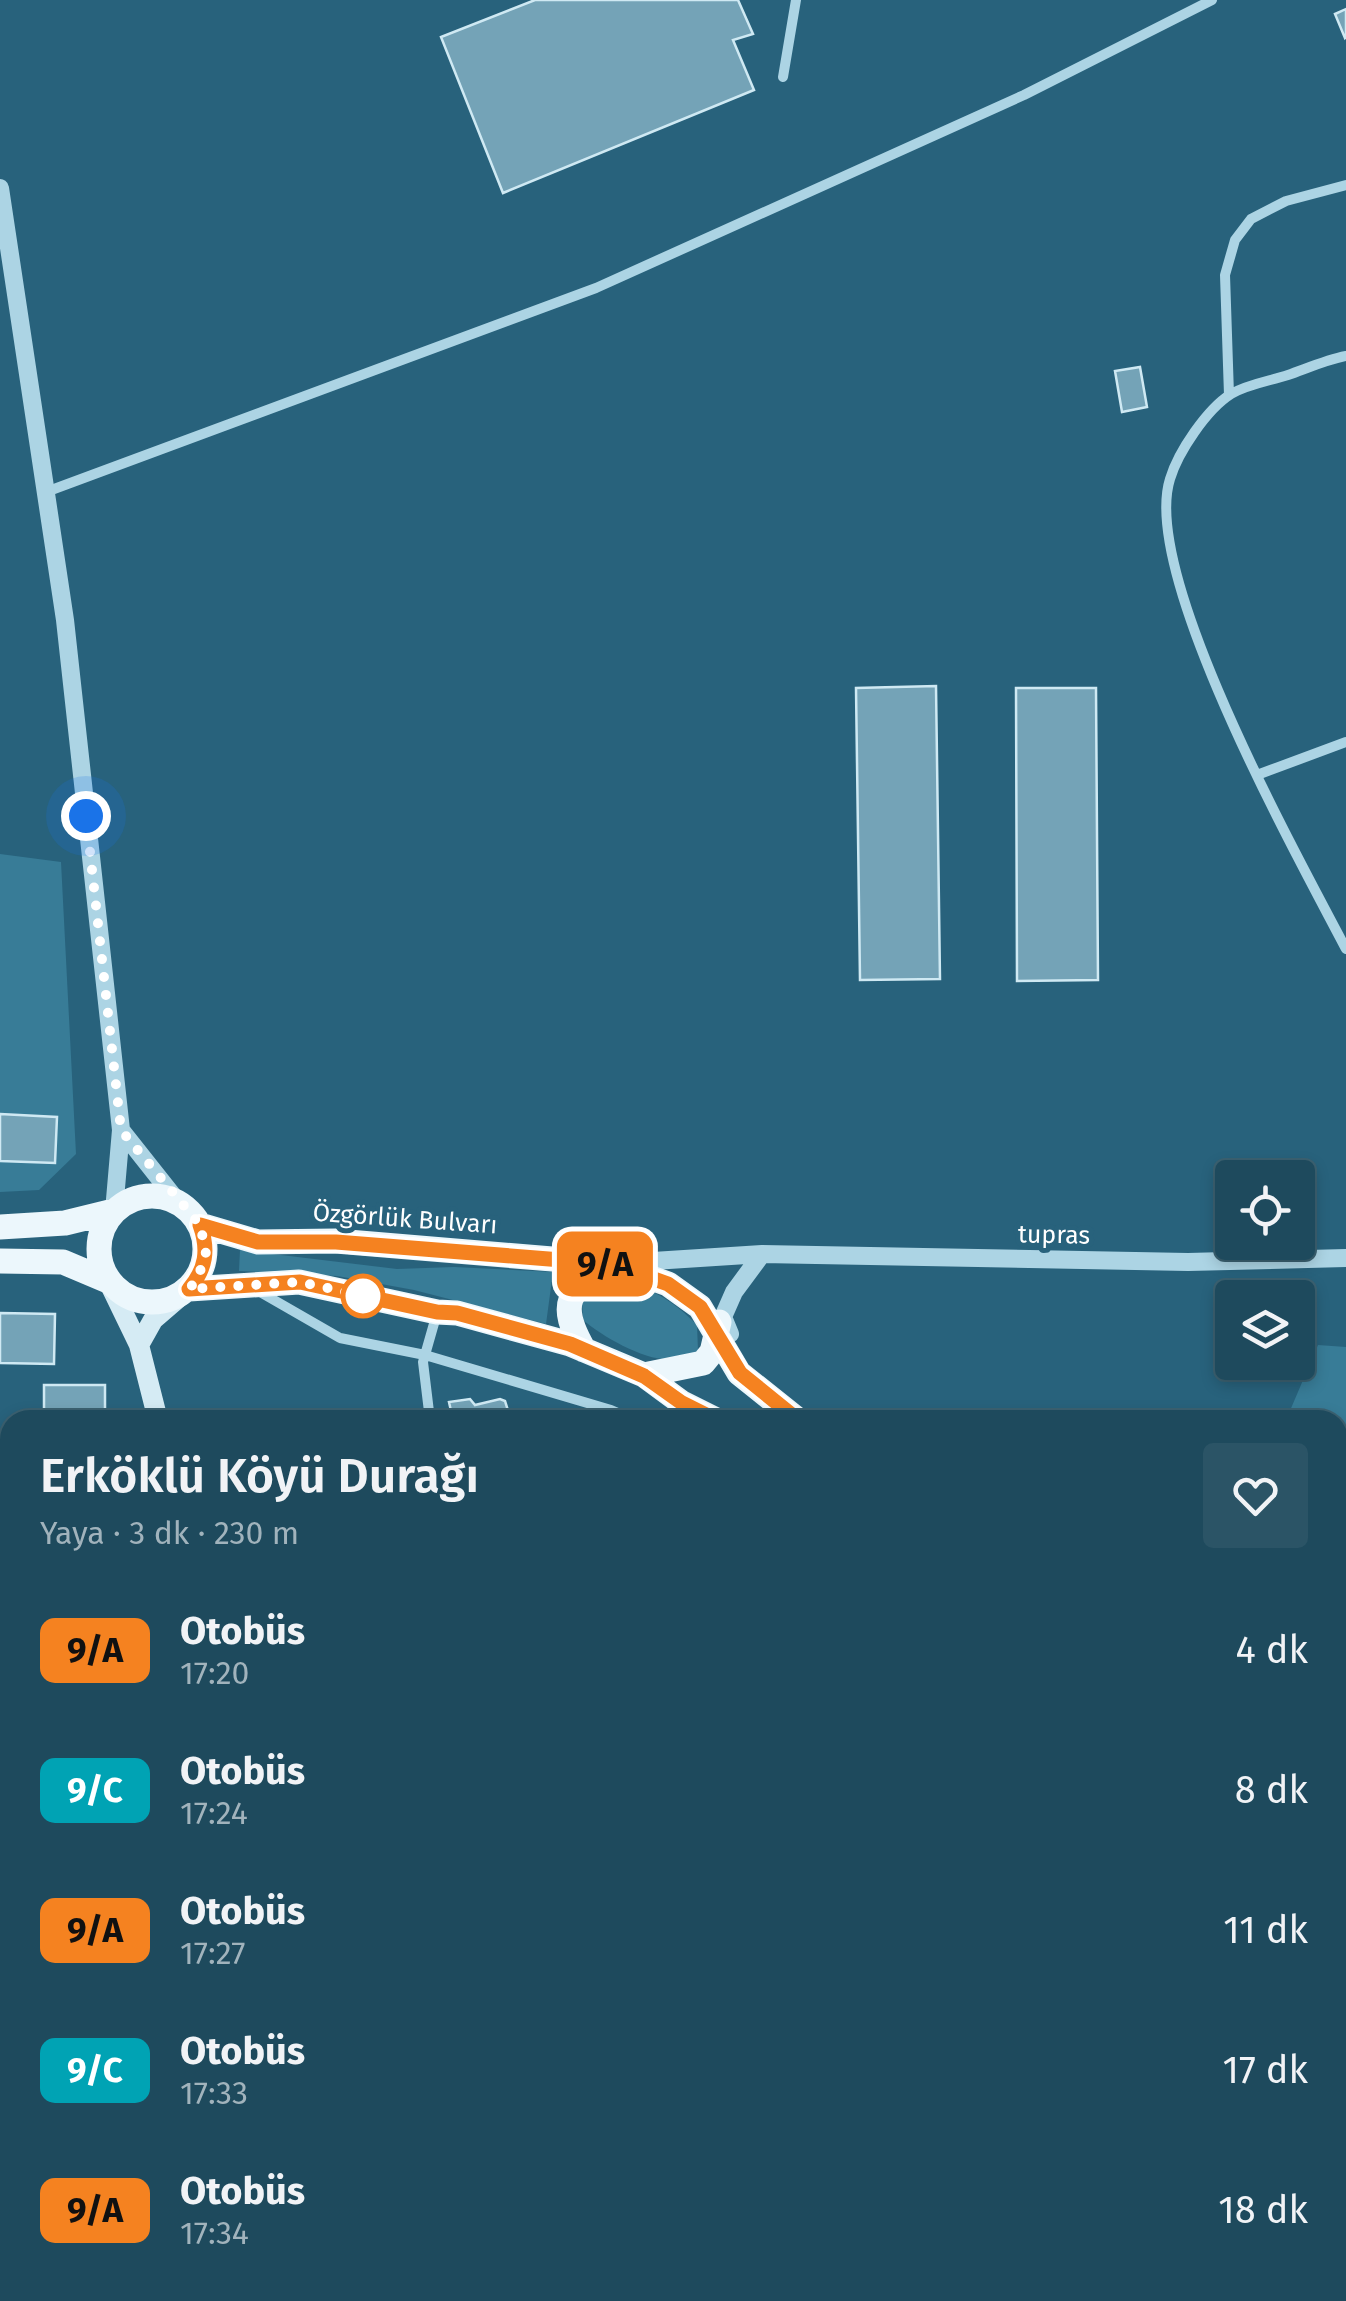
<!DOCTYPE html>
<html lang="tr">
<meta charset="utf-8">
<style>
body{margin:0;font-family:"Fira Sans",sans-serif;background:#2b5466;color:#f1f3f6;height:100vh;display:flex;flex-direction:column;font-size:38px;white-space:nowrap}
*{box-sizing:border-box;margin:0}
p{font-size:32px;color:#a1b3bc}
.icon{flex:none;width:55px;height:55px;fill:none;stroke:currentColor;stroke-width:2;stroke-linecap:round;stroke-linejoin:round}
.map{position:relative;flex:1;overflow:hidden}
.panel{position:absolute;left:0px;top:1410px;width:1348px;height:892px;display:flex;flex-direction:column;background:#1e4a5d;border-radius:30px 30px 0 0;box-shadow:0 5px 15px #0003,0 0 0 2px #3c6272}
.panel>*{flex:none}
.badge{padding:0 20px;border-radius:15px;font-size:35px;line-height:65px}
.buttons{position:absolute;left:1215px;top:1160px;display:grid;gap:20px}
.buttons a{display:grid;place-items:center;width:100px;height:100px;border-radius:10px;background:#1e4a5d;box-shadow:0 5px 15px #0003,0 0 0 2px #3c6272;font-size:50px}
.you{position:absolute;width:50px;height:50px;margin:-25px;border:8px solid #fff;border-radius:50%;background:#1a73e8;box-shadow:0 0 0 15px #1a73e833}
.map>.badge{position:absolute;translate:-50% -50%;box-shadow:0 0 0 5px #fff}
.round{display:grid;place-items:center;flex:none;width:105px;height:105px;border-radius:10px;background:#2b5466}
.headline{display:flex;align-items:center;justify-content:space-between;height:170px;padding:0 40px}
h1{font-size:48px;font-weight:600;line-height:75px}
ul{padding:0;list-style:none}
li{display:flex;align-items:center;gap:30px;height:140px;padding:0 40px}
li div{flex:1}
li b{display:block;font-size:38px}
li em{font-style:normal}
li .badge{min-width:110px;font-weight:700;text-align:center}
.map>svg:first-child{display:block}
.green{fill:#387c97}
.building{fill:#74a3b7;stroke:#cfe9f3;stroke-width:2.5}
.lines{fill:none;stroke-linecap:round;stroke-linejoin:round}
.path{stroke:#acd4e4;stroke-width:4;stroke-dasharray:5 8;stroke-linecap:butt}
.service{stroke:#acd4e4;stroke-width:8}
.minor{stroke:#acd4e4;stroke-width:10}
.tertiary{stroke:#acd4e4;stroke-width:18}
.secondary{stroke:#d5ebf4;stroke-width:20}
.primary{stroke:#ecf7fc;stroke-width:25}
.line-casing{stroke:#fff;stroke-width:22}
.line{stroke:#f58220;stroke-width:15}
.walk{stroke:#fff;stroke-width:10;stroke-dasharray:0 18}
.stop-dot{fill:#fff;stroke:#f58220;stroke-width:5}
.labels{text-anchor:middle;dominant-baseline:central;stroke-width:10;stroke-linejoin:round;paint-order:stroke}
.street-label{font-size:25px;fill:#fff;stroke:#28627c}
</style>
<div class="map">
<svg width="1346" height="2301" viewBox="0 0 1346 2301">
<rect width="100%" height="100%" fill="#28627c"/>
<!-- green -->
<path class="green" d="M 0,854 L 61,862 L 76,1154 L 39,1190 L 0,1192 Z
M 240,1250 L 397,1269 L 454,1267 L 553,1272 L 546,1324 L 414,1290 L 337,1276 L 239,1271 Z
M 614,1279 C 649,1287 672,1299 697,1325 L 698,1351 C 691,1354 682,1358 674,1359 C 648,1363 603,1337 583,1320 L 582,1302 L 598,1282 Z
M 1318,1345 L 1346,1347 L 1346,1841 L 1338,1832 L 1338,1420 L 1286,1420 Z
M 0,1591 L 10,1638 L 10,1658 L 0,1660 Z
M 1338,2097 L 1346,2105 L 1346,2165 L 1338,2170 Z
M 0,2101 L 10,2121 L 10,2216 L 0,2215 Z
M 1346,2283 L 1346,2301 L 1248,2301 L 1243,2293 L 1332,2294 Z"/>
<!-- building -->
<path class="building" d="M 535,0 L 738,0 L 753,34 L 733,40 L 754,90 L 503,193 L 441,37 Z
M 1346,9 L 1346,37 L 1345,38 L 1335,14 Z
M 1140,367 L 1147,407 L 1122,412 L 1115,371 Z
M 936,686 L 940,979 L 860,980 L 856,688 Z
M 1016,688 L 1096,688 L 1098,980 L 1017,981 Z
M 0,1114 L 57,1117 L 55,1163 L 0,1161 Z
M 0,1313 L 55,1314 L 54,1364 L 0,1363 Z
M 44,1385 L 105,1385 L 105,1420 L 44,1420 Z
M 470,1399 L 475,1405 L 500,1399 L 505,1401 L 511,1420 L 453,1420 L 449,1402 Z
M 10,1494 L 10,1546 L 0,1547 L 0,1495 Z
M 10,1755 L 10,1831 L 1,1833 L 0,1758 Z
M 1338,2236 L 1346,2245 L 1346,2273 L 1338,2280 Z
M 174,2292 L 176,2301 L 140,2300 L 168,2292 Z
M 267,2292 L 272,2296 L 283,2292 L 331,2292 L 333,2301 L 250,2301 L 253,2297 Z
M 414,2292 L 446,2292 L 449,2301 L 416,2301 Z
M 486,2292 L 531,2292 L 535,2301 L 488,2301 Z
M 794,2292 L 841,2292 L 847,2298 L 843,2301 L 803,2301 Z
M 867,2292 L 905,2292 L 914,2301 L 865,2301 L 861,2298 Z
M 1198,2292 L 1227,2292 L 1236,2301 L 1190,2301 Z"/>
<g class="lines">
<!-- path -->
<path class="path" d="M 0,1626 L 10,1629"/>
<!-- service -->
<path class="service" d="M 1338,2000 L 1346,2008"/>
<!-- minor -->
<path class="minor" d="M 783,77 L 796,0
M 1346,356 C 1326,360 1308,368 1288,375 C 1270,381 1248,384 1231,394 C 1207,409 1178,452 1170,479 C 1140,574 1298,857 1346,949
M 1229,395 L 1225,275 L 1235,240 L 1251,219 L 1286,201 L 1346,185
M 46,492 L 596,288 L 1024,95 L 1212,0
M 1257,775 L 1346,742
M 260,1292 L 340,1338 L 425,1355 L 611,1410 L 634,1420
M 430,1420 L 423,1362 L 437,1313
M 0,1474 L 10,1474
M 0,1574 L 10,1578
M 0,1683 L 10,1681
M 0,1873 L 10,1873
M 0,2038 L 10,2079
M 1338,2218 L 1346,2225
M 0,2232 L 10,2232
M 194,2292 L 196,2301
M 604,2292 L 606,2301
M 749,2292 L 755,2301
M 1038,2292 L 1048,2301
M 963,2301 L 972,2292
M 1136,2301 L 1145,2292"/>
<!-- tertiary -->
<path class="tertiary" d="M 0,188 L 65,620 L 121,1130
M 114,1211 L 121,1130 L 178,1202
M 762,1254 L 1188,1262 L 1346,1258
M 622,1263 L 762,1254 L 734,1292 L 723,1317 L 730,1334"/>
<!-- secondary -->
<path class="secondary" d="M 108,1281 L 139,1345 L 153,1320 L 189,1289
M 139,1345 L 158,1420
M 362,2292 L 364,2301
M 660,2301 L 693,2292"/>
<!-- primary -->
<path class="primary" d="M99 1249a53 53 0 1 1 106 0a53 53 0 1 1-106 0Z
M 200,1225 L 258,1242 L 336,1241 L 612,1264 L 668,1284 L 700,1307 L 739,1373 L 798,1420
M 0,1227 L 65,1223 L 114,1211
M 0,1261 L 63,1262 L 108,1281
M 189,1289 L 299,1282 L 437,1312 L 457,1313 L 570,1344 L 644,1375 L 682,1403 L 716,1420
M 584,1350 C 557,1303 567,1290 612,1264
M 644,1375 L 703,1363 L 712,1352 L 719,1322
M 1338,1894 L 1346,1901
M 1338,1939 L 1346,1946"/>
</g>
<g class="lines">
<defs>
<path id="line" d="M 716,1420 L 682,1403 L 644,1376 L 570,1344 L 457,1313 L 437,1312 L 300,1282 L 189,1289 C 206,1269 209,1250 200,1225 L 258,1242 L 336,1242 L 612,1264 L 668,1284 L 700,1307 L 740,1373 L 798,1420"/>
</defs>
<!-- line casing -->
<use href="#line" class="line-casing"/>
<!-- line -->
<use href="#line" class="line"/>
<!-- walk -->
<path class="walk" d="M 86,816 L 121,1130 L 200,1225 L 206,1252 L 198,1278 L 189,1289 L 300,1282 L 368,1297 L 363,1296"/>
</g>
<!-- markers -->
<circle class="stop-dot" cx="363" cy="1296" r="20"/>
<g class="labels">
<!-- street labels -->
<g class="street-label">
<text transform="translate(405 1219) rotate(4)">Özgörlük Bulvarı</text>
<text transform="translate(1054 1235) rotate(1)">tupras</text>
</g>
</g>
</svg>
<div class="buttons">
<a><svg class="icon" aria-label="locate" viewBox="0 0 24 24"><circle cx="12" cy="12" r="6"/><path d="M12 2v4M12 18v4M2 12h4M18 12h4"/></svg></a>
<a><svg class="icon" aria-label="layers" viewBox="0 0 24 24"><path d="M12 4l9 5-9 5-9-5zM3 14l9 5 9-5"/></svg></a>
</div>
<div class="you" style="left:86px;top:816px"></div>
<b class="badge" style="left:605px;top:1264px;background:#f58220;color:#111">9/A</b>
<section class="panel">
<div class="headline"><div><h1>Erköklü Köyü Durağı</h1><p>Yaya · 3 dk · 230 m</p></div><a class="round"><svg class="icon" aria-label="heart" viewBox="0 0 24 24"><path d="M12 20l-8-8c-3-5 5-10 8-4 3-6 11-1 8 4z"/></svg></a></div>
<ul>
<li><span class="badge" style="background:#f58220;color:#111">9/A</span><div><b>Otobüs</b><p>17:20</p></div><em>4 dk</em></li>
<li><span class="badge" style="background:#00a3b4;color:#fff">9/C</span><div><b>Otobüs</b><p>17:24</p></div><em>8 dk</em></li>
<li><span class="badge" style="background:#f58220;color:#111">9/A</span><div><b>Otobüs</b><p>17:27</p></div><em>11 dk</em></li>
<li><span class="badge" style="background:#00a3b4;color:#fff">9/C</span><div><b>Otobüs</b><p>17:33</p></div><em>17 dk</em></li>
<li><span class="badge" style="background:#f58220;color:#111">9/A</span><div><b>Otobüs</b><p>17:34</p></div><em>18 dk</em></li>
</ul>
</section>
</div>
